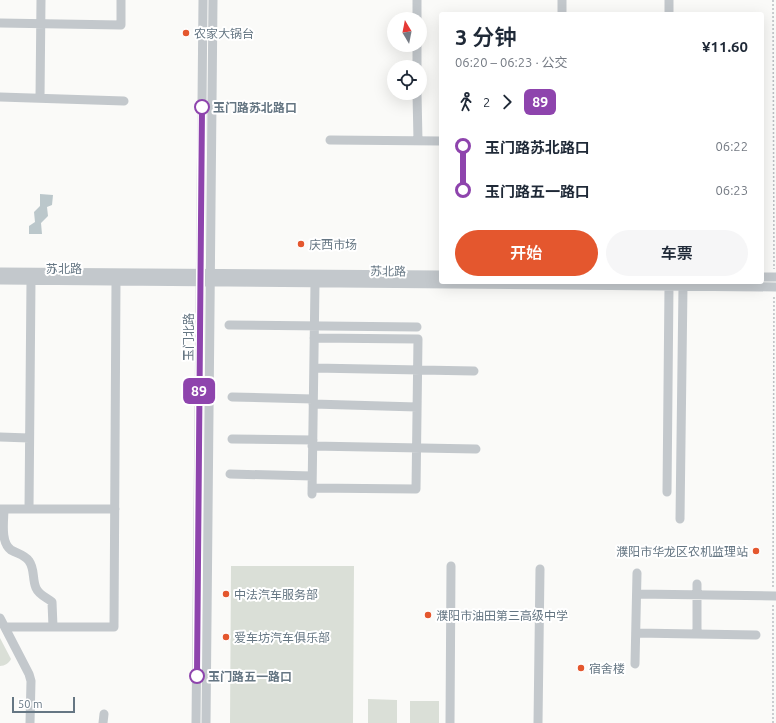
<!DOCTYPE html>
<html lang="zh">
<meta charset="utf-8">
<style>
body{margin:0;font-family:Ubuntu,"Noto Sans SC",sans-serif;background:#f6f6f7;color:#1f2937;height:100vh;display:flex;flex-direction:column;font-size:15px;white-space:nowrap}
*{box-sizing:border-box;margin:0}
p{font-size:13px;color:#747a83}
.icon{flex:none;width:22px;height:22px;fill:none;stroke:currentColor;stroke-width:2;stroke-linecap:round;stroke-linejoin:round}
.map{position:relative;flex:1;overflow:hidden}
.sheet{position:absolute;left:439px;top:12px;width:325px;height:272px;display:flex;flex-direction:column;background:#fff;border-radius:4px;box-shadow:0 4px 16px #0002}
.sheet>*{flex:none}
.badge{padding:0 8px;border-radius:6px;font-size:14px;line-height:26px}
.needle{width:26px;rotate:350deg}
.fabs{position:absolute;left:387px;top:12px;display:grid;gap:8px}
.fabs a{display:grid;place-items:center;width:40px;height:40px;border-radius:50%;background:#fff;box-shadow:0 4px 16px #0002;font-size:20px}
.scale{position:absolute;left:12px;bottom:10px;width:63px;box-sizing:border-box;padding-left:4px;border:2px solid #657683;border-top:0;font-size:11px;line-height:14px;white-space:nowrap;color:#657683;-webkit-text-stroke:3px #fff;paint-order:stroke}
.map>.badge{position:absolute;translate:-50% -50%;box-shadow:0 0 0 2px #fff}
.legs{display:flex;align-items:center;gap:6px;height:44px;padding:0 16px;font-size:13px}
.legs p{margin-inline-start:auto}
.overview{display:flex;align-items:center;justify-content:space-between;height:68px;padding:0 16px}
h1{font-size:22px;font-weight:600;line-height:30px}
.button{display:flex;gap:8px;margin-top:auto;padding:8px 16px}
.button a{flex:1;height:46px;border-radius:24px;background:#e4572e;color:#fff;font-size:16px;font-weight:600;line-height:46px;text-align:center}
.button a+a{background:#f6f6f7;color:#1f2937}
ul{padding:0 16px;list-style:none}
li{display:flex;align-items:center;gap:14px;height:44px;font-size:15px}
li i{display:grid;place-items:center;width:6px;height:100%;margin:0 5px;background:currentColor}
li i::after{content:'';width:10px;height:10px;margin:-5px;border:3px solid;border-radius:50%;background:#fff}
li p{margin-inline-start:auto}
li:first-child i{background:linear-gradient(#0000 50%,currentColor 0)}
li:last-child i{background:linear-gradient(currentColor 50%,#0000 0)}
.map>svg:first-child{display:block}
.green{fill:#dadfd7}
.water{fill:#bbc7cb}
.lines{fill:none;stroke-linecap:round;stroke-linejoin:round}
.path{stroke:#bbbfc2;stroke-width:1.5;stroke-dasharray:2 2;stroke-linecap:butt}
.minor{stroke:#c3c8cc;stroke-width:9}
.line-1-casing{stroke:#fff;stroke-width:9}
.line-1{stroke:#8e44ad;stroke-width:6}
.poi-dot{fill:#e4572e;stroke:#fff;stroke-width:1.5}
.stop-1-dot{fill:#fff;stroke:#8e44ad;stroke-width:2}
.labels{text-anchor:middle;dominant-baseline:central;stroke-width:4;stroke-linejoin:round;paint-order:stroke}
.poi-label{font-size:12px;fill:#657683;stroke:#fff;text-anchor:start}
.stop-label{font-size:12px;font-weight:bold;fill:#657683;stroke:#fff;text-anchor:start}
.street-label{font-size:12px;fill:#657683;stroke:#fff}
</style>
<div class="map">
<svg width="776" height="723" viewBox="0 0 776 723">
<rect width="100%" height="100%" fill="#fafaf8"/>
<!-- green -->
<path class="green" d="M 231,566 L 354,566 L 353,723 L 230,723 Z
M 0,638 L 11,659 C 9,663 5,666 0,666 Z
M 368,699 L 397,700 L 397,723 L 368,723 Z
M 410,701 L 439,701 L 439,723 L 410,723 Z"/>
<!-- water -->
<path class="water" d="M 40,194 L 53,195 L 52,205 L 47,207 L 48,216 L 41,223 L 42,234 L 29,234 L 29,226 L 35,222 L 34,212 L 40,206 Z"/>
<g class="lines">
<!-- path -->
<path class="path" d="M 773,0 L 774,269
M 773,587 L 774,295
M 773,723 L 773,605"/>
<!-- minor -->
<path class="minor" d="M 417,0 L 417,19
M 562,0 L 562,14
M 669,14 L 669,0
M 0,23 L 121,25 L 121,0
M 417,45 L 417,67
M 417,93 L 418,141
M 0,97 L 124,101
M 40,98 L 41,0
M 330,140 L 441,141
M 0,272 L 441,275
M 762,277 L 776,277
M 0,280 L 776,287
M 229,325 L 417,327
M 314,368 L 474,371
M 232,397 L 313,399
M 313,404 L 417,407
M 0,437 L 29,438
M 232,439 L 313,440
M 312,446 L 476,449
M 230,474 L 312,476
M 312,488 L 416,489 L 418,339 L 314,338
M 667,492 L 669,286
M 312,494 L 315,283
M 0,509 L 115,509
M 4,509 C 4,520 0,542 11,550 C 18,554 25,555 29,561 C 35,569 32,579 36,588 C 39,595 46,597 52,602 L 53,627
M 29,509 L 31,280
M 680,519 L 683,286
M 637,594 L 776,596
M 0,618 L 29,674 L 31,681 L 30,723
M 5,627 L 114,627 L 116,281
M 636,633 L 756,635
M 697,634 L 697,584
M 635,664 L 637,573
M 103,723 L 104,714
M 196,723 L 203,0
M 206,723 L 213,0
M 450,723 L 451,566
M 538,723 L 540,569"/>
</g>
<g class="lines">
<defs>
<path id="line-1" d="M 197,676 L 202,107"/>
</defs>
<!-- line-1 casing -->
<use href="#line-1" class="line-1-casing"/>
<!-- line-1 -->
<use href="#line-1" class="line-1"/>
</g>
<!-- markers -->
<g class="poi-dot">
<circle cx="186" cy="33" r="4"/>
<circle cx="301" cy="244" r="4"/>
<circle cx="756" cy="551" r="4"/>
<circle cx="226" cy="594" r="4"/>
<circle cx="428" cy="615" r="4"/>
<circle cx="226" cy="637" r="4"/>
<circle cx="581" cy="668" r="4"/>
</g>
<g class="stop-1-dot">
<circle cx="202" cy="107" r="7"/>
<circle cx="197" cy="676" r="7"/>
</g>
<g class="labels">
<!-- poi labels -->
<g class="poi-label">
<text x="194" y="33">农家大锅台</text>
<text x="309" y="244">庆西市场</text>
<text x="748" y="551" text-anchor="end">濮阳市华龙区农机监理站</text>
<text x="234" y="594">中法汽车服务部</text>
<text x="436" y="615">濮阳市油田第三高级中学</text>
<text x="234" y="637">爱车坊汽车俱乐部</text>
<text x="589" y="668">宿舍楼</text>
</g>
<!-- stop labels -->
<g class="stop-label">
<text x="213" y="107">玉门路苏北路口</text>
<text x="208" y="676">玉门路五一路口</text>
</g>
<!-- street labels -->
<g class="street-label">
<text x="64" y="268">苏北路</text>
<text transform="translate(388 271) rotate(1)">苏北路</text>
<text transform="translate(188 337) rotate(-90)">玉门北路</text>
</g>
</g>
</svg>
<div class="fabs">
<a><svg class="needle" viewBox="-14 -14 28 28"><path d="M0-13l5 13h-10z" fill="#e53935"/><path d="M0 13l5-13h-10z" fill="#747a83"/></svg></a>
<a><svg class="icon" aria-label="locate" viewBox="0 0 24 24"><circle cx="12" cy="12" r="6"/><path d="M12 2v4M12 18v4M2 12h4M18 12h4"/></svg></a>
</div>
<div class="scale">50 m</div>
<b class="badge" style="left:199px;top:391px;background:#8e44ad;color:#fff">89</b>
<section class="sheet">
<div class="overview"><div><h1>3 分钟</h1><p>06:20 – 06:23 · 公交</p></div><b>¥11.60</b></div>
<div class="legs"><svg class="icon" aria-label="walk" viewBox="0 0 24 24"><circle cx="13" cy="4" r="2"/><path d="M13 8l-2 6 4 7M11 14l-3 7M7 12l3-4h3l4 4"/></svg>2<svg class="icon" aria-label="forward" viewBox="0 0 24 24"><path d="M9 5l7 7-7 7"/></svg><b class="badge" style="background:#8e44ad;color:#fff">89</b></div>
<ul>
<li><i style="color:#8e44ad"></i><b>玉门路苏北路口</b><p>06:22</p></li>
<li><i style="color:#8e44ad"></i><b>玉门路五一路口</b><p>06:23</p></li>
</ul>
<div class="button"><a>开始</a><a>车票</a></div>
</section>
</div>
